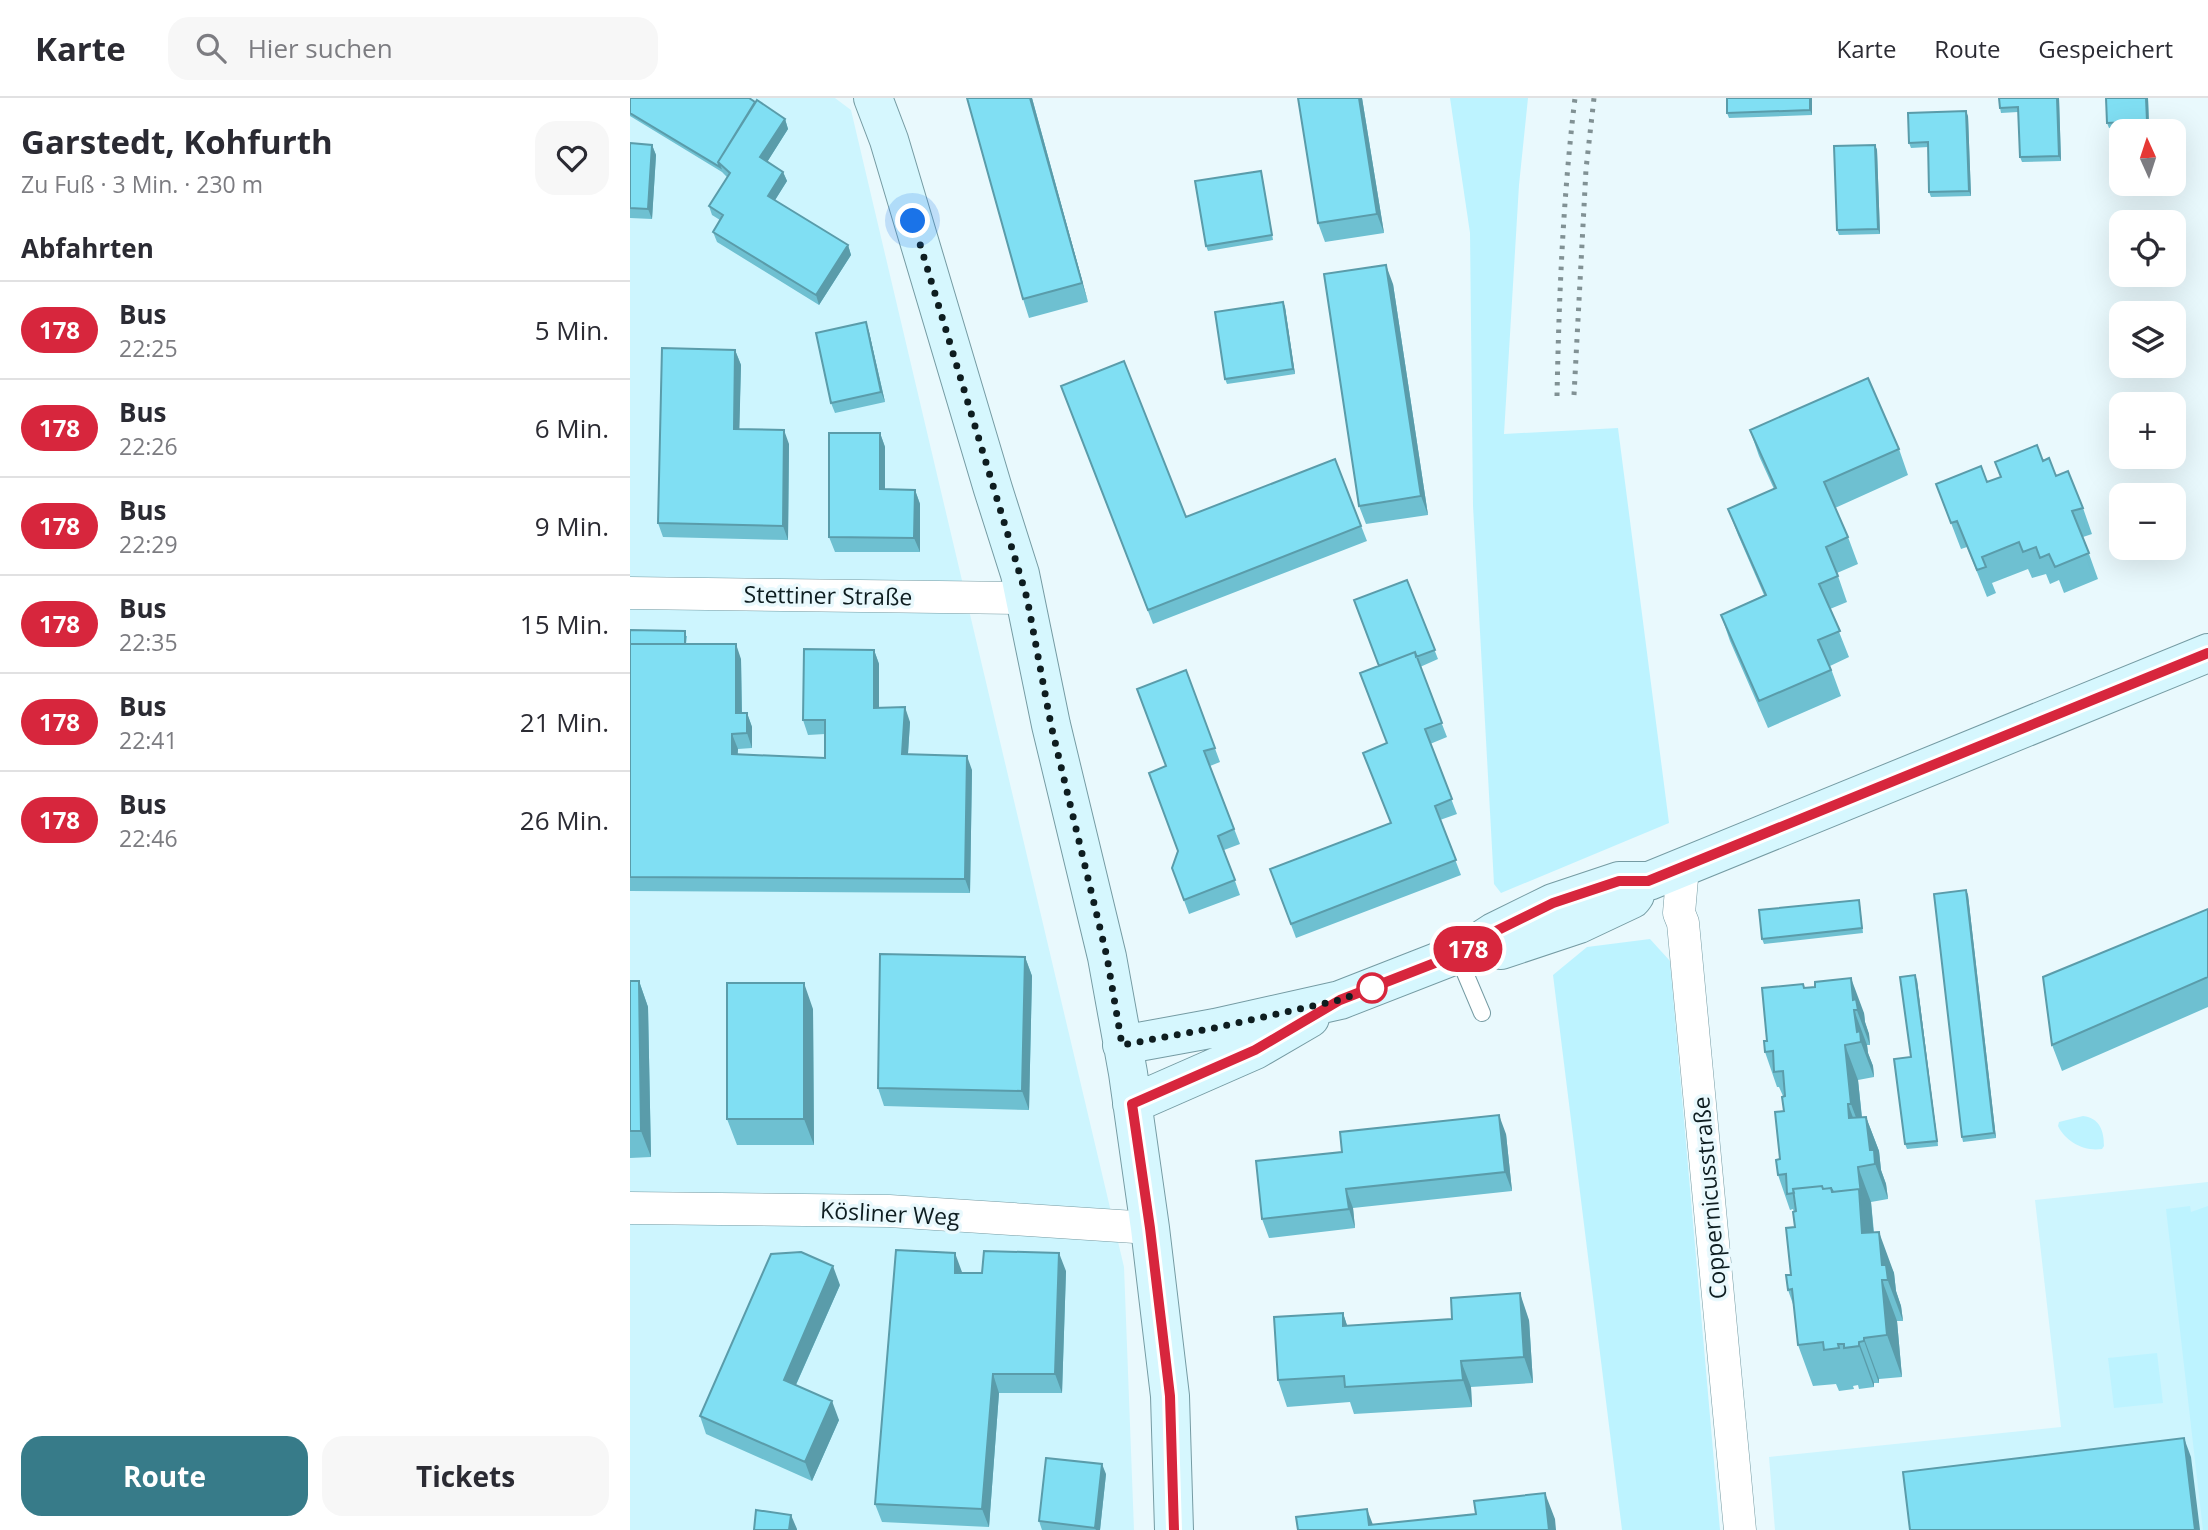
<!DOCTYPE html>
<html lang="de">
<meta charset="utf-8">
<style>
body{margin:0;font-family:"Open Sans",sans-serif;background:#f7f7f7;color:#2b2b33;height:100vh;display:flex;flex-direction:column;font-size:26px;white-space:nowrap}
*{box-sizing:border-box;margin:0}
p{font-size:23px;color:#7c7c81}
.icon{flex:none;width:38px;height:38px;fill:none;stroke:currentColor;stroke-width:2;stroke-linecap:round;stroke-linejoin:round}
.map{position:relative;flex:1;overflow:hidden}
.panel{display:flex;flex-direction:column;background:#fff;width:630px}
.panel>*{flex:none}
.badge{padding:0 14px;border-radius:23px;font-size:24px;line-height:46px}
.needle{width:46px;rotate:357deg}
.buttons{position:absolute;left:1479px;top:21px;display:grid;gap:14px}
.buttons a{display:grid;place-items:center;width:77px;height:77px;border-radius:14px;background:#fff;box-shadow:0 7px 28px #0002;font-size:35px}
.you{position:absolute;width:35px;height:35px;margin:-18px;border:5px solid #fff;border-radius:50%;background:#1a73e8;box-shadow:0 0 0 10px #1a73e833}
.map>.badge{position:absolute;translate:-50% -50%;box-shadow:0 0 0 4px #fff}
h2{padding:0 21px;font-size:26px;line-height:63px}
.round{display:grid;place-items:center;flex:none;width:74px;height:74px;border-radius:21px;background:#f7f7f7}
.overview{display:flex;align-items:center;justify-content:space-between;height:119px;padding:0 21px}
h1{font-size:33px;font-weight:700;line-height:52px}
.cta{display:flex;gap:14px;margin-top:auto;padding:14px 21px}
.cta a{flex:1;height:80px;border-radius:21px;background:#377b89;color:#fff;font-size:28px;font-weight:700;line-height:80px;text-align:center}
.cta a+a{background:#f7f7f7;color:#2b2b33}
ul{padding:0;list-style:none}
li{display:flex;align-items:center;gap:21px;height:98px;padding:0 21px;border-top:2px solid #e1e1e2}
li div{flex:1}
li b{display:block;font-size:26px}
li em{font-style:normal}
li .badge{min-width:77px;font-weight:700;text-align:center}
header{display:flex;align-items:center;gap:42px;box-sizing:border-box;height:98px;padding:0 35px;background:#fff;border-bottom:2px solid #e1e1e2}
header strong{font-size:33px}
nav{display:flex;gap:38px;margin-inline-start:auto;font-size:24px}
.search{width:490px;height:63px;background:#f7f7f7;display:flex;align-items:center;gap:18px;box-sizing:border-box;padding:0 24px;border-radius:21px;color:#7c7c81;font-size:26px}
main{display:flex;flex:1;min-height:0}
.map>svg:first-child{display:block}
.built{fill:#cdf5fe}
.green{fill:#bdf3ff}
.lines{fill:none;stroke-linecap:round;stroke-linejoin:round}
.lane-casing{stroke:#759ba3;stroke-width:18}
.street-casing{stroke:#759ba3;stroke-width:33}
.secondary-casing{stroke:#759ba3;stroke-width:40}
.lane{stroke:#fff;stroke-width:16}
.street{stroke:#fff;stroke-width:32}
.secondary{stroke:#d6f7fe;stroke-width:38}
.rail{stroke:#819194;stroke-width:5;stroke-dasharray:3.5 7;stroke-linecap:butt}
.wall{fill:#6ec0d1}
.shaded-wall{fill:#5a9caa}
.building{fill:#80dff3;stroke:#5a9caa;stroke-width:2}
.line-casing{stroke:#fff;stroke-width:16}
.line{stroke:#d7263d;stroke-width:10}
.walk{stroke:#0e1d20;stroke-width:7;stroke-dasharray:0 12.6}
.stop-dot{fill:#fff;stroke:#d7263d;stroke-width:3.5}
.labels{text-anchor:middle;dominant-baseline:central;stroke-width:7;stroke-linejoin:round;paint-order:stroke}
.street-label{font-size:23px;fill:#0e1d20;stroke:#e9f9fd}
</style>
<header>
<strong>Karte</strong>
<div class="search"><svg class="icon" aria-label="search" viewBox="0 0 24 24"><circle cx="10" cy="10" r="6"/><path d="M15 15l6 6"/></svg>Hier suchen</div>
<nav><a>Karte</a><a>Route</a><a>Gespeichert</a></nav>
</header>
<main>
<section class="panel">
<div class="overview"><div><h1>Garstedt, Kohfurth</h1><p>Zu Fuß · 3 Min. · 230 m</p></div><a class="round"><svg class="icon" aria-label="heart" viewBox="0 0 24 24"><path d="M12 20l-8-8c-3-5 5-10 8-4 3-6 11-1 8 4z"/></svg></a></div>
<h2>Abfahrten</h2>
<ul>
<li><span class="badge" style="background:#d7263d;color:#fff">178</span><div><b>Bus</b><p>22:25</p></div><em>5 Min.</em></li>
<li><span class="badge" style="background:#d7263d;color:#fff">178</span><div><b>Bus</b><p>22:26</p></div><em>6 Min.</em></li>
<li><span class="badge" style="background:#d7263d;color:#fff">178</span><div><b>Bus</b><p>22:29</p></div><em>9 Min.</em></li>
<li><span class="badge" style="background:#d7263d;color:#fff">178</span><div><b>Bus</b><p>22:35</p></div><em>15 Min.</em></li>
<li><span class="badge" style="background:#d7263d;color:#fff">178</span><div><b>Bus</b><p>22:41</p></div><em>21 Min.</em></li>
<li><span class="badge" style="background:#d7263d;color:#fff">178</span><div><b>Bus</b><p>22:46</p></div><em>26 Min.</em></li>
</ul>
<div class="cta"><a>Route</a><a>Tickets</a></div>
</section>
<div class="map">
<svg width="1578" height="1432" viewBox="0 0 1578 1432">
<rect width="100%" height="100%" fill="#e9f9fd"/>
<!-- built -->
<path class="built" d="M 0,0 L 205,0 L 221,12 L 494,1169 L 504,1432 L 0,1432 Z
M 1578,1084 L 1578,1432 L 1145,1432 L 1139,1359 L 1431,1329 L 1405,1102 Z"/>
<!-- green -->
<path class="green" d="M 820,0 L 898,0 L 889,87 L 874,336 L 988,330 L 1039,725 L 871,795 L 864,786 L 843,408 L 840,135 Z
M 1020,841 L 1040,863 L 1090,1432 L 992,1432 L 923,877 L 957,849 Z
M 1453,1018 C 1470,1020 1474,1033 1474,1048 L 1472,1051 C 1454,1054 1435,1043 1428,1028 L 1429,1024 Z
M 1560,1108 L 1561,1114 L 1578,1108 L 1578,1432 L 1573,1432 L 1536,1111 Z
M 1527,1255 L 1533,1305 L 1484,1310 L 1478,1260 Z"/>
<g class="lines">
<defs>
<path id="lane" d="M 827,856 L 852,915"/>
<path id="street" d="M 0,495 L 396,500
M 1053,769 L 1049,815 L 1053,825 L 1110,1432
M 0,1110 L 259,1113 L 520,1130"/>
<path id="secondary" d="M 243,0 L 259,42 L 363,391 L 390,476 L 421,627 L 477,859 L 498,975 L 520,1130 L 540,1298 L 544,1432
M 871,852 L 949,826 L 1002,801 L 1005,797
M 492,947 L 585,930 L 710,902 L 833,854 L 864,834 L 923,805 L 989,783 L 1019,783 L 1578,555
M 502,1006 L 625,952 L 680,920"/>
</defs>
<!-- lane casing -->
<use href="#lane" class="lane-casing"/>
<!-- street casing -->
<use href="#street" class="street-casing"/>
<!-- secondary casing -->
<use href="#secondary" class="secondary-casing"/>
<!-- lane -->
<use href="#lane" class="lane"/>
<!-- street -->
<use href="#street" class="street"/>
<!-- secondary -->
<use href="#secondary" class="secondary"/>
<!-- rail -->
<path class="rail" d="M 944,297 L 956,71 L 964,0
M 927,298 C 929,198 933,99 945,0"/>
</g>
<!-- wall -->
<path class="wall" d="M 0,0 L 155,21 L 158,31 L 137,64 L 153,74 L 157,83 L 145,102 L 218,147 L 221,157 L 189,207 L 87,144 L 83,134 L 90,122 L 82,117 L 79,108 L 97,79 L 92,74 L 0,18 Z
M 402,0 L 458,204 L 399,220 L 393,201 Z
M 732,0 L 754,135 L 695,144 L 688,125 Z
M 1097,0 L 1182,0 L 1182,17 L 1099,20 L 1097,15 Z
M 1369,0 L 1429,0 L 1431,63 L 1392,64 L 1390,59 L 1388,14 L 1371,15 L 1370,10 Z
M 1518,0 L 1519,28 L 1479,30 L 1477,25 Z
M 1338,18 L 1341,98 L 1301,99 L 1299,94 L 1298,49 L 1281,50 L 1279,45 Z
M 0,45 L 22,47 L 26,57 L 22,121 L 0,120 Z
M 1245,47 L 1247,52 L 1250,136 L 1209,137 L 1207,132 Z
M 631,73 L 632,77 L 643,142 L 578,153 L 576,148 Z
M 763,186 L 798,417 L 736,426 L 729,408 Z
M 653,204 L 655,209 L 665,276 L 597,286 L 595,281 Z
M 236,224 L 239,234 L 255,304 L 205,315 L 201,305 Z
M 105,252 L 111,267 L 109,331 L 159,346 L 158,442 L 33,439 L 28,425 Z
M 431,288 L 556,419 L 705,361 L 737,443 L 523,526 Z
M 1120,332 L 1269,351 L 1278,377 L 1205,410 L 1218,439 L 1228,466 L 1207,475 L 1217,504 L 1200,511 L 1219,559 L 1200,568 L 1211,598 L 1138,630 L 1100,543 L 1091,517 L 1134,497 L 1108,437 L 1098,411 L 1144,391 L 1129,358 Z
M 250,335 L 255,349 L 255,392 L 285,392 L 290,406 L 290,454 L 205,454 L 199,439 Z
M 1413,363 L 1453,410 L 1462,436 L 1453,439 L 1468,481 L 1434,495 L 1429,482 L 1420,486 L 1416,476 L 1402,480 L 1398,471 L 1362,485 L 1366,495 L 1357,499 L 1337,449 L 1331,451 L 1306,386 L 1357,384 Z
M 777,482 L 808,561 L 790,569 L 817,639 L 800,646 L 827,716 L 810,722 L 831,777 L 666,840 L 640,771 L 760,725 L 757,646 L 749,568 Z
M 0,532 L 57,538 L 56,546 L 111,561 L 112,615 L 117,615 L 122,629 L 122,650 L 108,651 L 107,656 L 195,660 L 195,636 L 178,637 L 173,622 L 244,552 L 249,566 L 249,610 L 280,624 L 278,656 L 342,672 L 340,795 L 0,793 Z
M 556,572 L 590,664 L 580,668 L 610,746 L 594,752 L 610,797 L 559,816 L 542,770 L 548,753 L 536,668 Z
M 1336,792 L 1338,797 L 1366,1040 L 1333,1044 L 1332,1039 Z
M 1229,802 L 1230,807 L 1233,835 L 1134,846 L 1132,841 Z
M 1578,811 L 1578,909 L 1432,973 L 1422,947 Z
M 395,859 L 402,878 L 399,1012 L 254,1008 L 248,990 Z
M 1287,882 L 1308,1048 L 1277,1051 L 1275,1046 Z
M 0,883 L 9,883 L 18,909 L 21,1059 L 0,1060 Z
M 1185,889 L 1234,915 L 1235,924 L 1239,936 L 1240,947 L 1237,947 L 1238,955 L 1243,968 L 1244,979 L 1228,982 L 1232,1019 L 1236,1019 L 1249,1053 L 1251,1072 L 1256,1086 L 1258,1101 L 1241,1104 L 1244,1134 L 1264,1175 L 1266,1193 L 1271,1208 L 1273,1223 L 1267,1223 L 1272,1279 L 1249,1281 L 1249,1285 L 1244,1285 L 1244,1289 L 1229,1291 L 1228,1287 L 1223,1288 L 1224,1291 L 1209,1293 L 1206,1286 L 1183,1288 L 1168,1247 L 1164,1209 L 1158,1192 L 1161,1177 L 1165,1129 L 1164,1114 L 1163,1111 L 1160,1112 L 1148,1077 L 1150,1061 L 1154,1013 L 1153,998 L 1149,989 L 1147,989 L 1135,954 L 1137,943 L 1175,890 Z
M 183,911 L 184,1047 L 107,1047 L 97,1021 Z
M 876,1036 L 882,1093 L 723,1110 L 725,1130 L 639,1140 L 632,1121 Z
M 436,1173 L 432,1295 L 369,1295 L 359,1429 L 252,1424 L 245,1406 L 332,1174 L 332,1175 Z
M 210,1187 L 166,1287 L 209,1322 L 182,1383 L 76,1336 L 70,1318 Z
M 713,1215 L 717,1228 L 899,1222 L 903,1285 L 841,1289 L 842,1309 L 724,1316 L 720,1304 L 657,1309 L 648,1282 Z
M 476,1376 L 470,1432 L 412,1432 L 409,1423 Z"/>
<!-- shaded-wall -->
<path class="shaded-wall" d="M 400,0 L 402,0 L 458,204 L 452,185 Z
M 729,0 L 732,0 L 754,135 L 747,116 Z
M 1180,0 L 1182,0 L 1182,17 L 1180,12 Z
M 1427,0 L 1429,0 L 1431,63 L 1429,58 Z
M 1516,0 L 1518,0 L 1519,28 L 1517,23 Z
M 1336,13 L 1338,18 L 1341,98 L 1339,93 Z
M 155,21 L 158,31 L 134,69 L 130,59 Z
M 22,47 L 26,57 L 22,121 L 18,111 Z
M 1245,47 L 1247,52 L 1250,136 L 1248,131 Z
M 153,74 L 157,83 L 142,107 L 138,98 Z
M 218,147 L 221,157 L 189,207 L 186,197 Z
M 756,167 L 763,186 L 798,417 L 791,398 Z
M 653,204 L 655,209 L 665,276 L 663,271 Z
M 236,224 L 239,234 L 255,304 L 251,294 Z
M 105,252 L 111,267 L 109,346 L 104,331 Z
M 154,332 L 159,346 L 158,442 L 153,428 Z
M 250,335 L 255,349 L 255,406 L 250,391 Z
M 285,392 L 290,406 L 290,454 L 284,440 Z
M 106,546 L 111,561 L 112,629 L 106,615 Z
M 244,552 L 249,566 L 249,624 L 244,610 Z
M 275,609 L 280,624 L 277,670 L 272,656 Z
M 117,615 L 122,629 L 122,650 L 117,635 Z
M 102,636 L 108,651 L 107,670 L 102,656 Z
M 337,658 L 342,672 L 340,795 L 335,781 Z
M 1336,792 L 1338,797 L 1366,1040 L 1364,1035 Z
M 395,859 L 402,878 L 399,1012 L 392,993 Z
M 1285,877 L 1287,882 L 1308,1048 L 1307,1043 Z
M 1221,880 L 1234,915 L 1235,924 L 1239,936 L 1240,947 L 1223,902 Z
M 9,883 L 18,909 L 21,1059 L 11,1033 Z
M 174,885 L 183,911 L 184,1047 L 174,1021 Z
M 1224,912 L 1237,947 L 1238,955 L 1243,968 L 1244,979 L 1227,934 Z
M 1215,947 L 1228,982 L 1234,1041 L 1221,1006 Z
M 1218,1006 L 1231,1041 L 1219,1020 Z
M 869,1017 L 876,1036 L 882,1093 L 875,1074 Z
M 1236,1019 L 1249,1053 L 1251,1072 L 1256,1086 L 1258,1101 L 1240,1052 Z
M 1228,1069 L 1241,1104 L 1247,1177 L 1232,1135 Z
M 716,1091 L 723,1110 L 725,1130 L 719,1111 Z
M 1249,1134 L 1264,1175 L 1266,1193 L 1271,1208 L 1273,1223 L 1252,1167 Z
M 325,1155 L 332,1174 L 331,1194 L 325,1175 Z
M 429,1155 L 436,1173 L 432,1295 L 425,1276 Z
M 203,1168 L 210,1187 L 160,1300 L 154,1282 Z
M 1252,1182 L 1267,1223 L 1272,1279 L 1257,1237 Z
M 890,1195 L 899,1222 L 903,1285 L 894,1259 Z
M 713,1215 L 722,1242 L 713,1228 Z
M 1234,1240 L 1249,1281 L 1249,1285 L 1234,1243 Z
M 1229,1244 L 1244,1285 L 1244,1289 L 1229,1248 Z
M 831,1263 L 841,1289 L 842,1309 L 833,1282 Z
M 363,1276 L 369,1295 L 359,1429 L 352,1411 Z
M 202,1303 L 209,1322 L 182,1383 L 175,1364 Z
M 1554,1340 L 1561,1359 L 1570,1432 L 1565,1432 Z
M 472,1366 L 476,1376 L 470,1432 L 466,1432 L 465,1430 Z
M 915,1395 L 925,1421 L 926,1432 L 919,1432 Z
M 737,1411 L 745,1432 L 739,1427 Z
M 161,1417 L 167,1431 L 167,1432 L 159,1432 Z"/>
<!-- building -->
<path class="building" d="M 0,0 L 119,0 L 125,4 L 88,64 L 90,69 L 0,15 Z
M 337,0 L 400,0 L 452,185 L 393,201 Z
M 668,0 L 729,0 L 747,116 L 688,125 Z
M 1097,0 L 1180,0 L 1180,12 L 1097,15 Z
M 1369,0 L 1427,0 L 1429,58 L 1390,59 L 1388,9 L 1370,10 Z
M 1476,0 L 1516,0 L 1517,23 L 1477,25 Z
M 127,2 L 155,21 L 130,59 L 153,74 L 138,98 L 218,147 L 186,197 L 83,134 L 93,117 L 79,108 L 100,75 L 88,64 Z
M 1336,13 L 1339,93 L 1299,94 L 1298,44 L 1279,45 L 1278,15 Z
M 0,45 L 22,47 L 18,111 L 0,110 Z
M 1245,47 L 1248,131 L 1207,132 L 1204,48 Z
M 631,73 L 642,137 L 576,148 L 565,83 Z
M 756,167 L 791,398 L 729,408 L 694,176 Z
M 653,204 L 663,271 L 595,281 L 585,214 Z
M 236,224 L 251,294 L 201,305 L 186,235 Z
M 32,250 L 105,252 L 104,331 L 154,332 L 153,428 L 28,425 Z
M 494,263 L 556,419 L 705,361 L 731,428 L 518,512 L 431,288 Z
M 1238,280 L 1269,351 L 1194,384 L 1218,439 L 1196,449 L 1208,478 L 1189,486 L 1210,533 L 1188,542 L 1201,572 L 1129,603 L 1091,517 L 1136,497 L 1098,411 L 1146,390 L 1120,332 Z
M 199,335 L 250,335 L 250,391 L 285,392 L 284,440 L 199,439 Z
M 1407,347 L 1413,363 L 1419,360 L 1426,378 L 1438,373 L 1453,410 L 1442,413 L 1459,455 L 1425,469 L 1419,456 L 1410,460 L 1406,449 L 1393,454 L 1389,444 L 1352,459 L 1356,469 L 1347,472 L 1327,423 L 1321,425 L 1306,386 L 1351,368 L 1357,384 L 1371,379 L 1365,364 Z
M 777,482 L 805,552 L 786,559 L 785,554 L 749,568 L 724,502 Z
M 0,532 L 55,533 L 55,546 L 0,546 Z
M 0,546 L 106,546 L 106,615 L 117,615 L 117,635 L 102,636 L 102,656 L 195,660 L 195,622 L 173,622 L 174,551 L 244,552 L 244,610 L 275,609 L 272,656 L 337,658 L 335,781 L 0,779 Z
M 785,554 L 812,625 L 795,631 L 822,701 L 805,708 L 826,762 L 661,826 L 640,771 L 761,725 L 733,655 L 757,645 L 730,575 Z
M 556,572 L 585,650 L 574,653 L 604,731 L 588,738 L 605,782 L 554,802 L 542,770 L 548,753 L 519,675 L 536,668 L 507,591 Z
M 1336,792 L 1364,1035 L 1332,1039 L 1304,796 Z
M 1229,802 L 1232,830 L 1132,841 L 1129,812 Z
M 1578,811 L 1578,879 L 1422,947 L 1413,879 Z
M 250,856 L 395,859 L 392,993 L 248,990 Z
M 1285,877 L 1307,1043 L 1275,1046 L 1264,961 L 1281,959 L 1270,879 Z
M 1221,880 L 1223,902 L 1226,901 L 1228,912 L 1224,912 L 1227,934 L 1230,933 L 1231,944 L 1215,947 L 1221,1006 L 1218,1006 L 1219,1020 L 1236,1019 L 1240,1052 L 1244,1052 L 1245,1066 L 1228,1069 L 1231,1097 L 1229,1091 L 1203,1094 L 1201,1090 L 1193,1091 L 1192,1088 L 1163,1091 L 1164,1095 L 1157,1096 L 1156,1076 L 1148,1077 L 1146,1062 L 1150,1061 L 1145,1014 L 1154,1013 L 1152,999 L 1155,998 L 1153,973 L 1144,974 L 1143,953 L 1135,954 L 1134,943 L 1137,943 L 1132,890 L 1173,886 L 1174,890 L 1185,889 L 1185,884 Z
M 0,883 L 9,883 L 11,1033 L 0,1033 Z
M 97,885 L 174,885 L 174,1021 L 97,1021 Z
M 869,1017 L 875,1074 L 716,1091 L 719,1111 L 632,1121 L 626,1063 L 712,1054 L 710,1034 Z
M 1192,1088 L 1193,1091 L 1201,1090 L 1202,1094 L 1229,1091 L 1232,1135 L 1249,1134 L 1252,1167 L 1256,1167 L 1258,1182 L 1252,1182 L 1257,1237 L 1234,1240 L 1234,1243 L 1229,1244 L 1229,1248 L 1214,1250 L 1214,1246 L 1208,1246 L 1209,1250 L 1194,1252 L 1193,1244 L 1168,1247 L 1162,1191 L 1158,1192 L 1156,1177 L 1161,1177 L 1156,1130 L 1165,1129 L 1163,1114 L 1166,1113 L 1163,1091 Z
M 266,1152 L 325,1155 L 325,1175 L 352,1175 L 354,1153 L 429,1155 L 425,1276 L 363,1276 L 352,1411 L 245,1406 Z
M 171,1154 L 203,1168 L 154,1282 L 202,1303 L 175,1364 L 70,1318 L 141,1156 Z
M 890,1195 L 894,1259 L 831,1263 L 833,1282 L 715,1289 L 714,1278 L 648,1282 L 644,1219 L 713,1215 L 713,1228 L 822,1221 L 821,1200 Z
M 1554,1340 L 1565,1432 L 1280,1432 L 1273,1374 Z
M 416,1360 L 472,1366 L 465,1430 L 409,1423 Z
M 915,1395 L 919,1432 L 668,1432 L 666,1419 L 737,1411 L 739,1427 L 846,1416 L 844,1403 Z
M 126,1412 L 161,1417 L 159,1432 L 124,1432 Z"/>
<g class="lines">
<defs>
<path id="line" d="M 544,1432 L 540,1298 L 520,1130 L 502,1006 L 625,952 L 710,902 L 833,854 L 864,834 L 923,805 L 989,783 L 1018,783 L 1578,555"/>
</defs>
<!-- line casing -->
<use href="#line" class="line-casing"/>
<!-- line -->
<use href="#line" class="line"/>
<!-- walk -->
<path class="walk" d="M 283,123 L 397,500 L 421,627 L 477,859 L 492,947 L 584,930 L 710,902 L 742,890"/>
</g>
<!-- markers -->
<circle class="stop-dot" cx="742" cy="890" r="14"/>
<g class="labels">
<!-- street labels -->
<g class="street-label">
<text transform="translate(198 497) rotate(1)">Stettiner Straße</text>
<text transform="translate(1079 1100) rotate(-95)">Coppernicusstraße</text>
<text transform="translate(260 1115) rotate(3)">Kösliner Weg</text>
</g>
</g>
</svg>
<div class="buttons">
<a><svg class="needle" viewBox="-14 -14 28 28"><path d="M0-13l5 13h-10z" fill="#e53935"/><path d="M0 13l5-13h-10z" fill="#7c7c81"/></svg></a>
<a><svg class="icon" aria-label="locate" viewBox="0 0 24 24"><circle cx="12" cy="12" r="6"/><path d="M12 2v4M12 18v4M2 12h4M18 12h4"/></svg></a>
<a><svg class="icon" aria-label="layers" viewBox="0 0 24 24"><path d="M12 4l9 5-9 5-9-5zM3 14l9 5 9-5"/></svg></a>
<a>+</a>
<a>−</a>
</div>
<div class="you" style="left:283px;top:123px"></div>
<b class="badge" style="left:838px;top:851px;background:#d7263d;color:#fff">178</b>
</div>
</main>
